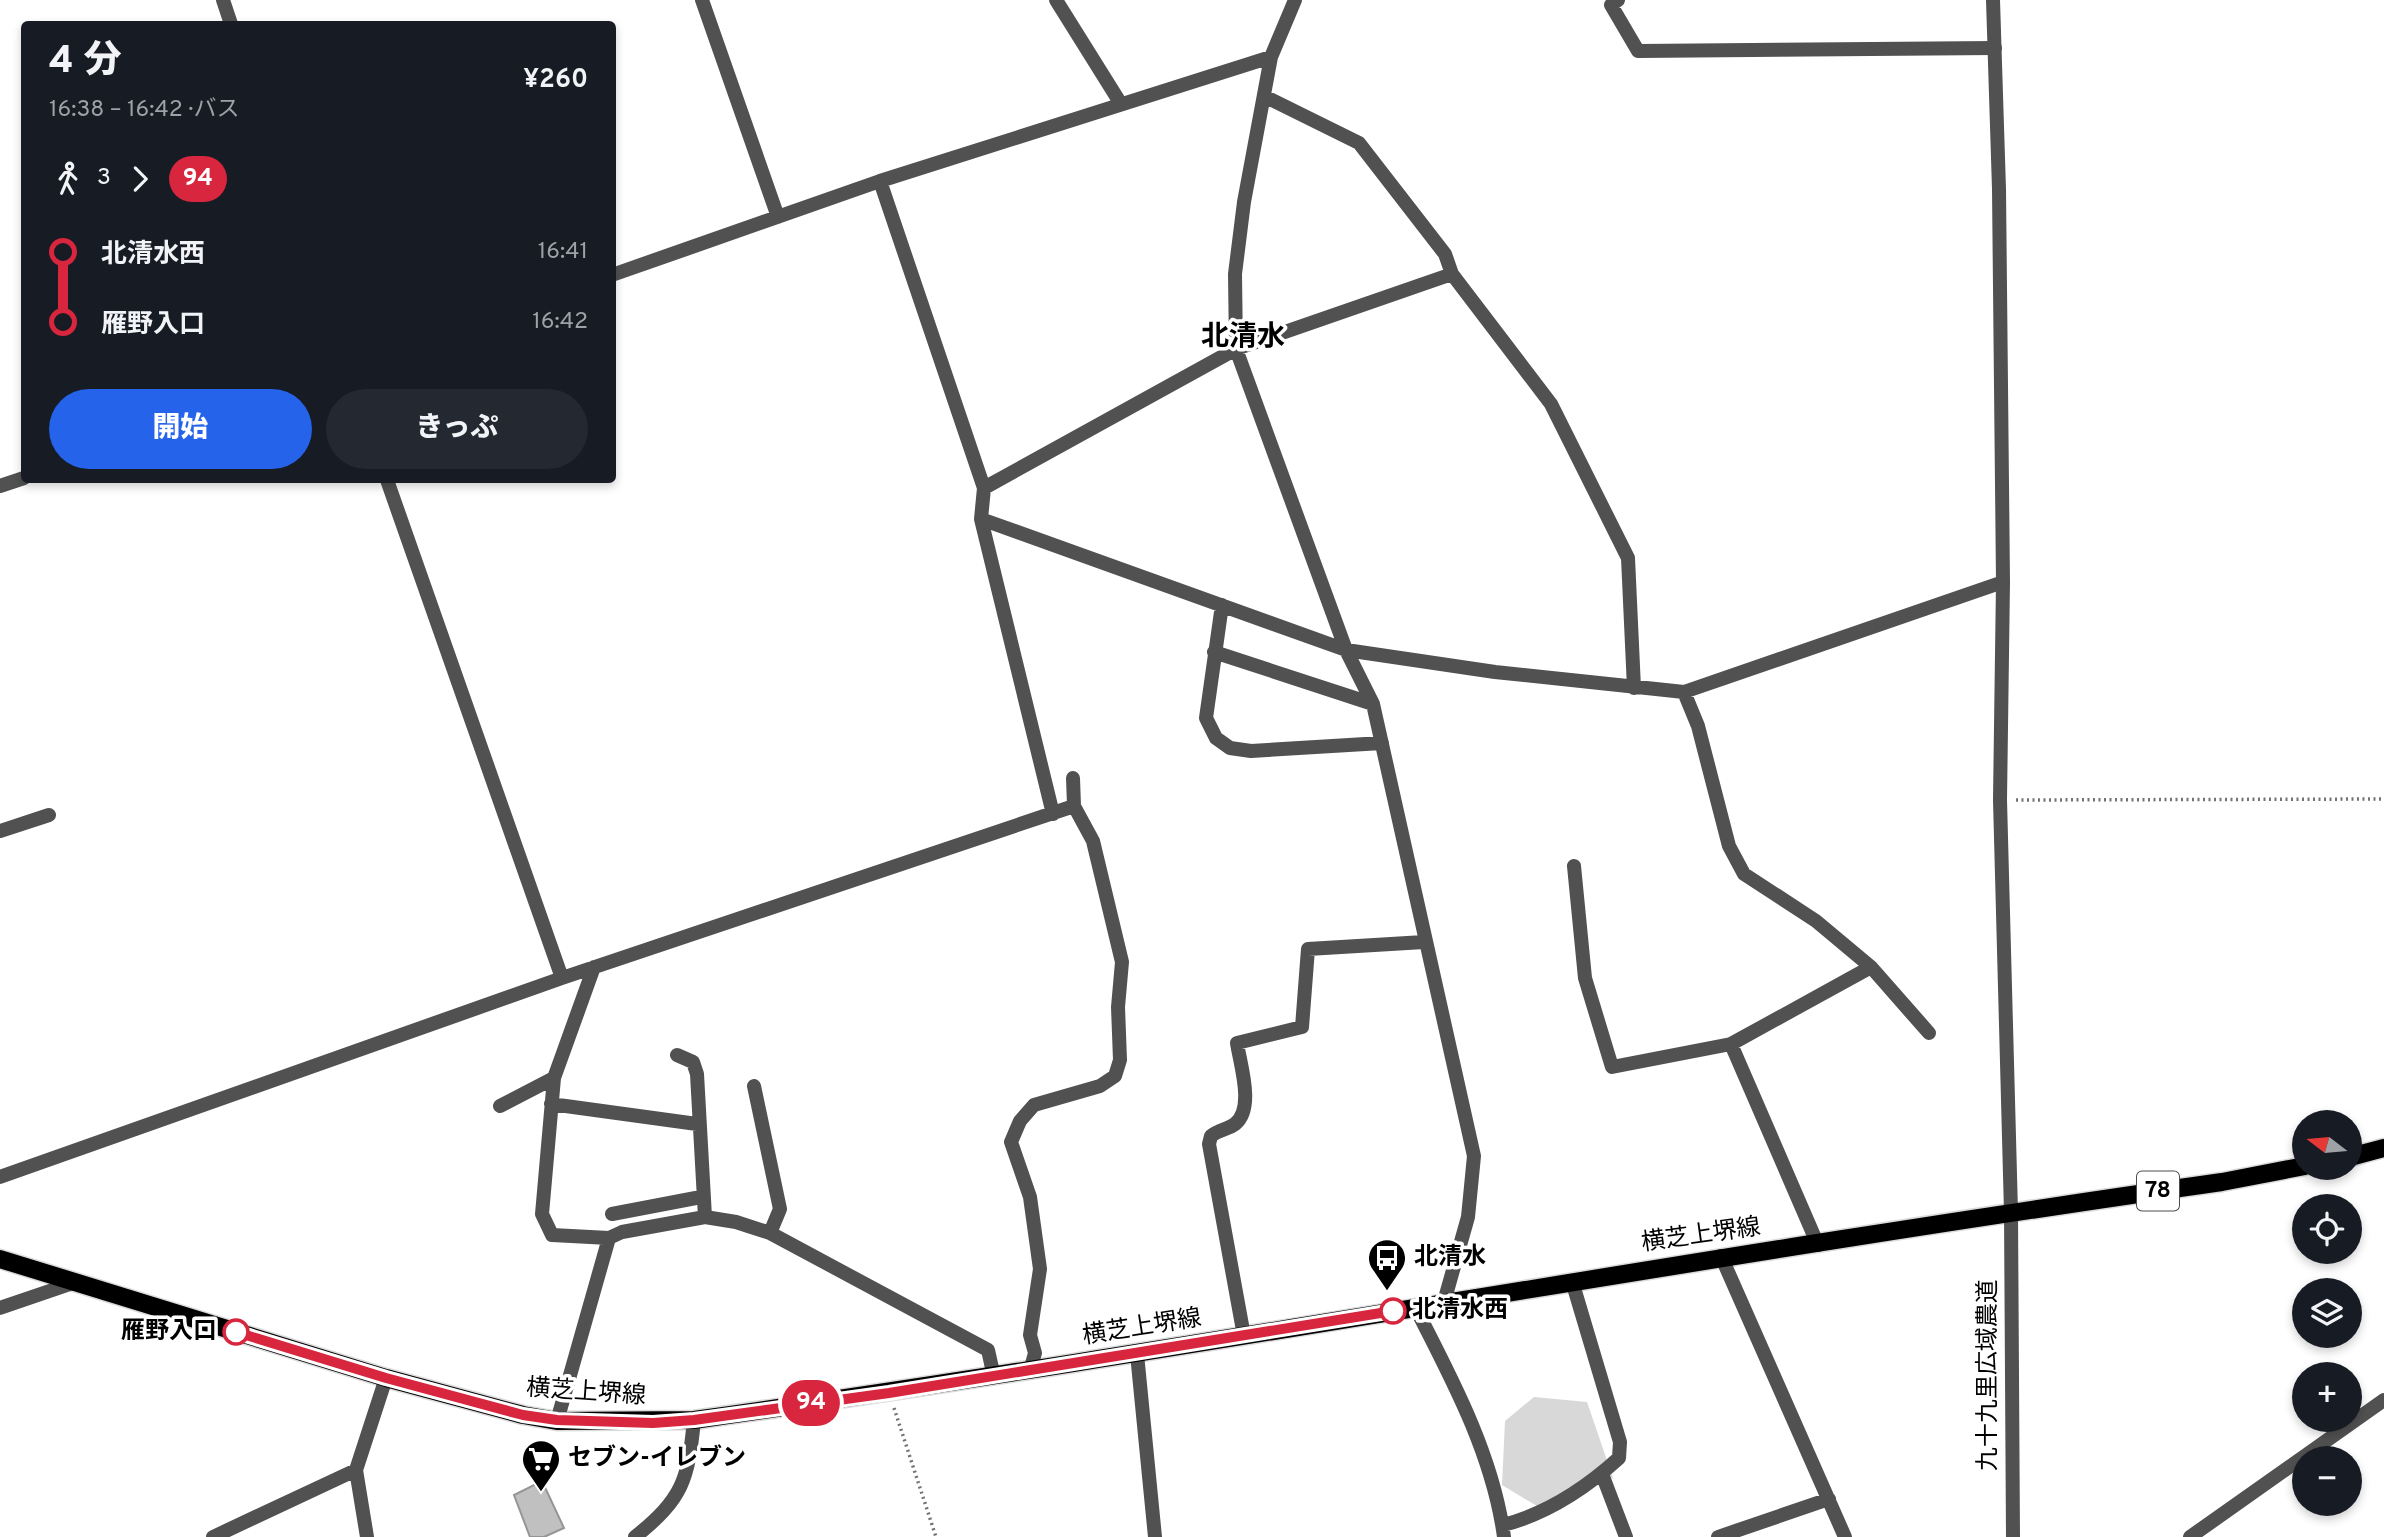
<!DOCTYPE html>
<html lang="ja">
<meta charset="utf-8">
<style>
body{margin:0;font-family:Overpass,"Noto Sans JP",sans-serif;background:#242831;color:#f1f3f6;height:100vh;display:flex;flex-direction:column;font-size:26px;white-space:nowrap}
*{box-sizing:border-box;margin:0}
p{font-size:23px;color:#9ea1a6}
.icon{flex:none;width:38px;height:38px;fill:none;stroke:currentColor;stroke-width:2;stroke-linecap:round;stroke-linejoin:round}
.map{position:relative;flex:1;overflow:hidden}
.side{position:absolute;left:21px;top:21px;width:595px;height:462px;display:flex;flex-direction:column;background:#171b24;border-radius:7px;box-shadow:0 4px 10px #0003}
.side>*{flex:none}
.badge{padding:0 14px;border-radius:23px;font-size:24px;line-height:46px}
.needle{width:46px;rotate:286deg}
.controls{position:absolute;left:2292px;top:1110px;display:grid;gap:14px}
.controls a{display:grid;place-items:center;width:70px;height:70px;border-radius:50%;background:#171b24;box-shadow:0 4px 10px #0003;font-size:35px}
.map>.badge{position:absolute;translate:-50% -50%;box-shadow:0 0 0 4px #fff}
.legs{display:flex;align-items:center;gap:10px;height:77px;padding:0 28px;font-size:23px}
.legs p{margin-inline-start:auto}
.overview{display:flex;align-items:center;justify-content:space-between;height:119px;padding:0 28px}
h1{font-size:38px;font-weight:800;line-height:52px}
.button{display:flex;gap:14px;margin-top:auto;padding:14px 28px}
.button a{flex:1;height:80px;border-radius:42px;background:#2563eb;color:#fff;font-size:28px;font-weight:800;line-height:80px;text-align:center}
.button a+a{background:#242831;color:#f1f3f6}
ul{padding:0 28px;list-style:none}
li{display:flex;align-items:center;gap:24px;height:70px;font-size:26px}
li i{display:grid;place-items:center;width:10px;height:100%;margin:0 9px;background:currentColor}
li i::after{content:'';width:18px;height:18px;margin:-9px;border:5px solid;border-radius:50%;background:#171b24}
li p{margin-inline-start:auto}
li:first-child i{background:linear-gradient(#0000 50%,currentColor 0)}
li:last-child i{background:linear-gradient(currentColor 50%,#0000 0)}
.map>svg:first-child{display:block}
.green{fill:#d8d8d8}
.building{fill:#c0c0c0;stroke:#959595;stroke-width:2}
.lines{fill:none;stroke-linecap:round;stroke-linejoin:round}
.primary-casing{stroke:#dbdbdb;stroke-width:21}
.path{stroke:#737373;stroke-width:3.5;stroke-dasharray:2 3.5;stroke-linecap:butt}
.minor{stroke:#515151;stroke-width:14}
.tertiary{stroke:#515151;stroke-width:14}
.primary{stroke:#000;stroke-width:18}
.line-1-casing{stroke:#fff;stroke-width:16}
.line-1{stroke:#d7263d;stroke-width:10}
.stop-1-dot{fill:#fff;stroke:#d7263d;stroke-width:3.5}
.labels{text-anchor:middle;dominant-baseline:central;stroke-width:7;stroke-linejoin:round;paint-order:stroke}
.shield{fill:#fff;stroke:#4c4c4c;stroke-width:2}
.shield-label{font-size:23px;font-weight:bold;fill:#000}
.street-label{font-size:24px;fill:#000;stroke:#fff}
.poi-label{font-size:24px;font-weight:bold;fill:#000;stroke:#fff;text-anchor:start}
.stop-label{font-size:24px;font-weight:bold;fill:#000;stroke:#fff;text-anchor:start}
.quarter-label{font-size:28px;font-weight:bold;fill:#000;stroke:#fff}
</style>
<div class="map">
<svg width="2384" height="1537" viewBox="0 0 2384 1537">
<rect width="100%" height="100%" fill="#fff"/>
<!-- green -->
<path class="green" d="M 1534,1397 L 1587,1402 L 1613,1478 L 1537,1506 L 1502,1485 L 1505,1421 Z"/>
<!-- building -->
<path class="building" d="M 542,1481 L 564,1528 L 544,1537 L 530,1537 L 514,1495 Z"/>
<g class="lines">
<defs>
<path id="primary" d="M 2350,1157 L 2384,1148
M 0,1259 L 386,1378 L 523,1415 L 557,1421 L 694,1420 C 1204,1348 1712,1254 2222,1182 L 2305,1166"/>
</defs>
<!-- primary casing -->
<use href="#primary" class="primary-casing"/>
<!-- path -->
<path class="path" d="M 2016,800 L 2384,799
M 894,1408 L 936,1537"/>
<!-- minor -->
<path class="minor" d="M 223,0 L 231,24
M 702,0 L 778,217
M 1056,0 L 1121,104
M 1295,0 L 1271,57 L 1244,202 L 1235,274 L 1236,349 L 1346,650 L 1373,704 L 1474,1156 L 1468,1217 L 1444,1302
M 1618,0 L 1611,5 L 1638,51 L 1995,48
M 1264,96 L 1359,143 L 1445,254 L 1452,274 L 1551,404 L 1628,558 L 1634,688
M 880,181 L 984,488 L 981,519 L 1053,814
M 612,275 L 880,181 L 1271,57
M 387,480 L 562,978
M 0,486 L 24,478
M 984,488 L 1236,349 L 1452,274
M 981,519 L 1346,650 L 1495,672 L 1684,692 L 2003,582
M 1222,605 L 1206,718 L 1216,738 L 1230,748 L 1251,751 L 1382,743
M 1214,652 L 1373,704
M 1684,692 L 1698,726 L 1729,846 L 1744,874 L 1816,921 L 1871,967 L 1929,1033
M 0,831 L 49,815
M 1574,866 L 1585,978 L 1612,1067 L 1731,1044 L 1871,967
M 594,967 L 554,1078 L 542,1214 L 552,1235 L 609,1238 L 622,1232 L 705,1217 L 736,1222 L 770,1233 L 988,1350 L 994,1377
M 1731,1044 L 1818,1245
M 677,1055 L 693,1062 L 697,1074 L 705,1217
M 754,1086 L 780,1209 L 770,1233
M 551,1104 L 697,1124
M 500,1106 L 554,1078
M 0,1177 L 562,978 L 1074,806
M 612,1214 L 701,1197
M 1721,1256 L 1845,1537
M 1415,1307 C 1452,1379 1493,1455 1504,1537
M 0,1308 L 76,1282
M 1244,1336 L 1209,1144 L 1211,1136 C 1218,1130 1229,1129 1235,1124 C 1255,1108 1240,1064 1237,1043 L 1302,1027 L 1308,949 L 1424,942
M 1137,1354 L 1155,1537
M 1030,1371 L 1035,1353 L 1030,1335 L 1040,1269 L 1030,1197 L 1011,1142 L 1020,1121 L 1034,1105 L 1100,1086 L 1115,1076 L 1120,1060 L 1118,1007 L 1122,962 L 1093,841 L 1074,806 L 1073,778
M 557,1421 L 609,1238
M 1602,1474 L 1626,1537
M 1503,1525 C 1546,1514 1587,1487 1619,1458 L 1620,1442 L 1572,1281
M 213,1537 L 356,1470
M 367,1537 L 356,1470 L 386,1378
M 1718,1537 L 1829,1499
M 2190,1537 L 2384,1400"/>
<!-- tertiary -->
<path class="tertiary" d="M 1993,0 L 1999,189 L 2003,582 L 2000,800 L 2011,1212 L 2013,1537
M 635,1537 C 683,1498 688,1481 694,1420"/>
<!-- primary -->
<use href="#primary" class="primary"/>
</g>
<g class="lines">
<defs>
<path id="line-1" d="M 236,1332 L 386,1378 L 523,1415 L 557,1420 L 653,1423 L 694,1420 L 889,1393 L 1393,1311"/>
</defs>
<!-- line-1 casing -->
<use href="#line-1" class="line-1-casing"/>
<!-- line-1 -->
<use href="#line-1" class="line-1"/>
</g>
<!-- icons -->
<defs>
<symbol id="bus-pin" viewBox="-11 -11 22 30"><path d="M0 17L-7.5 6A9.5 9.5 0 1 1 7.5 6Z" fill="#000" stroke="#fff"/><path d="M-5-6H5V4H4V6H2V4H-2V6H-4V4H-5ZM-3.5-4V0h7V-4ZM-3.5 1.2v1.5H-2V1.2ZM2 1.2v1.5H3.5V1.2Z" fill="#fff"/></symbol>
<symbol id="supermarket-pin" viewBox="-11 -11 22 30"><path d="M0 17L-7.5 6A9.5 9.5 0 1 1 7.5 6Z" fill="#000" stroke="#fff"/><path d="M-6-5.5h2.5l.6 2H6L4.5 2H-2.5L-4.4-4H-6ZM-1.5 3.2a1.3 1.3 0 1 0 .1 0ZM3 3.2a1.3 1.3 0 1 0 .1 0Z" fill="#fff"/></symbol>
</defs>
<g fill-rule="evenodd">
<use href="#bus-pin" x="1365" y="1236" width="44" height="60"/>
<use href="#supermarket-pin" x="519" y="1437" width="44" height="60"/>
</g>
<!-- markers -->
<g class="stop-1-dot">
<circle cx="1393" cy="1311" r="12"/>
<circle cx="236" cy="1332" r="12"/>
</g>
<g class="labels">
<!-- shield labels -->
<rect class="shield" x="2137" y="1171.5" width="42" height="39" rx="5"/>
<g class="shield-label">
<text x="2158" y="1191">78</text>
</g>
<!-- street labels -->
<g class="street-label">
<text transform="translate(1701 1236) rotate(-8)">横芝上堺線</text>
<text transform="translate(1142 1328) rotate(-9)">横芝上堺線</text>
<text transform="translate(1989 1375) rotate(-90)">九十九里広域農道</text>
<text transform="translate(586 1393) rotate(4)">横芝上堺線</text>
</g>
<!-- poi labels -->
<g class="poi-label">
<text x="1414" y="1258">北清水</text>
<text x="568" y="1459">セブン-イレブン</text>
</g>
<!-- stop labels -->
<g class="stop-label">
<text x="1412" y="1311">北清水西</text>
<text x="217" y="1332" text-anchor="end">雁野入口</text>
</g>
<!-- quarter labels -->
<g class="quarter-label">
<text x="1243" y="338">北清水</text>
</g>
</g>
</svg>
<div class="controls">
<a><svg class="needle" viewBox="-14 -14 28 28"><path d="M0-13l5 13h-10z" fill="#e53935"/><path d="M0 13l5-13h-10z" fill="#9ea1a6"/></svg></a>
<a><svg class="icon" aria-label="locate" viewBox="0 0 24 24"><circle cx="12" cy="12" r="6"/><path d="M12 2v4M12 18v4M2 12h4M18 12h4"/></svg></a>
<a><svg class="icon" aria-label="layers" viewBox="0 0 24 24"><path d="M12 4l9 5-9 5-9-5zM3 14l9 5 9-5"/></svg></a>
<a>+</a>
<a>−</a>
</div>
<b class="badge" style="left:811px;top:1403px;background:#d7263d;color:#fff">94</b>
<section class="side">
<div class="overview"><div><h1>4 分</h1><p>16:38 – 16:42 · バス</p></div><b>¥260</b></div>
<div class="legs"><svg class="icon" aria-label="walk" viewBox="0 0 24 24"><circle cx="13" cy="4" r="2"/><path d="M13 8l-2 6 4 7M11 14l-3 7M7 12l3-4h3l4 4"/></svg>3<svg class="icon" aria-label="forward" viewBox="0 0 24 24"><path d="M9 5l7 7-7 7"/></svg><b class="badge" style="background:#d7263d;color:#fff">94</b></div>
<ul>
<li><i style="color:#d7263d"></i><b>北清水西</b><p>16:41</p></li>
<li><i style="color:#d7263d"></i><b>雁野入口</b><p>16:42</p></li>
</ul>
<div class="button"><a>開始</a><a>きっぷ</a></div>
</section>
</div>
